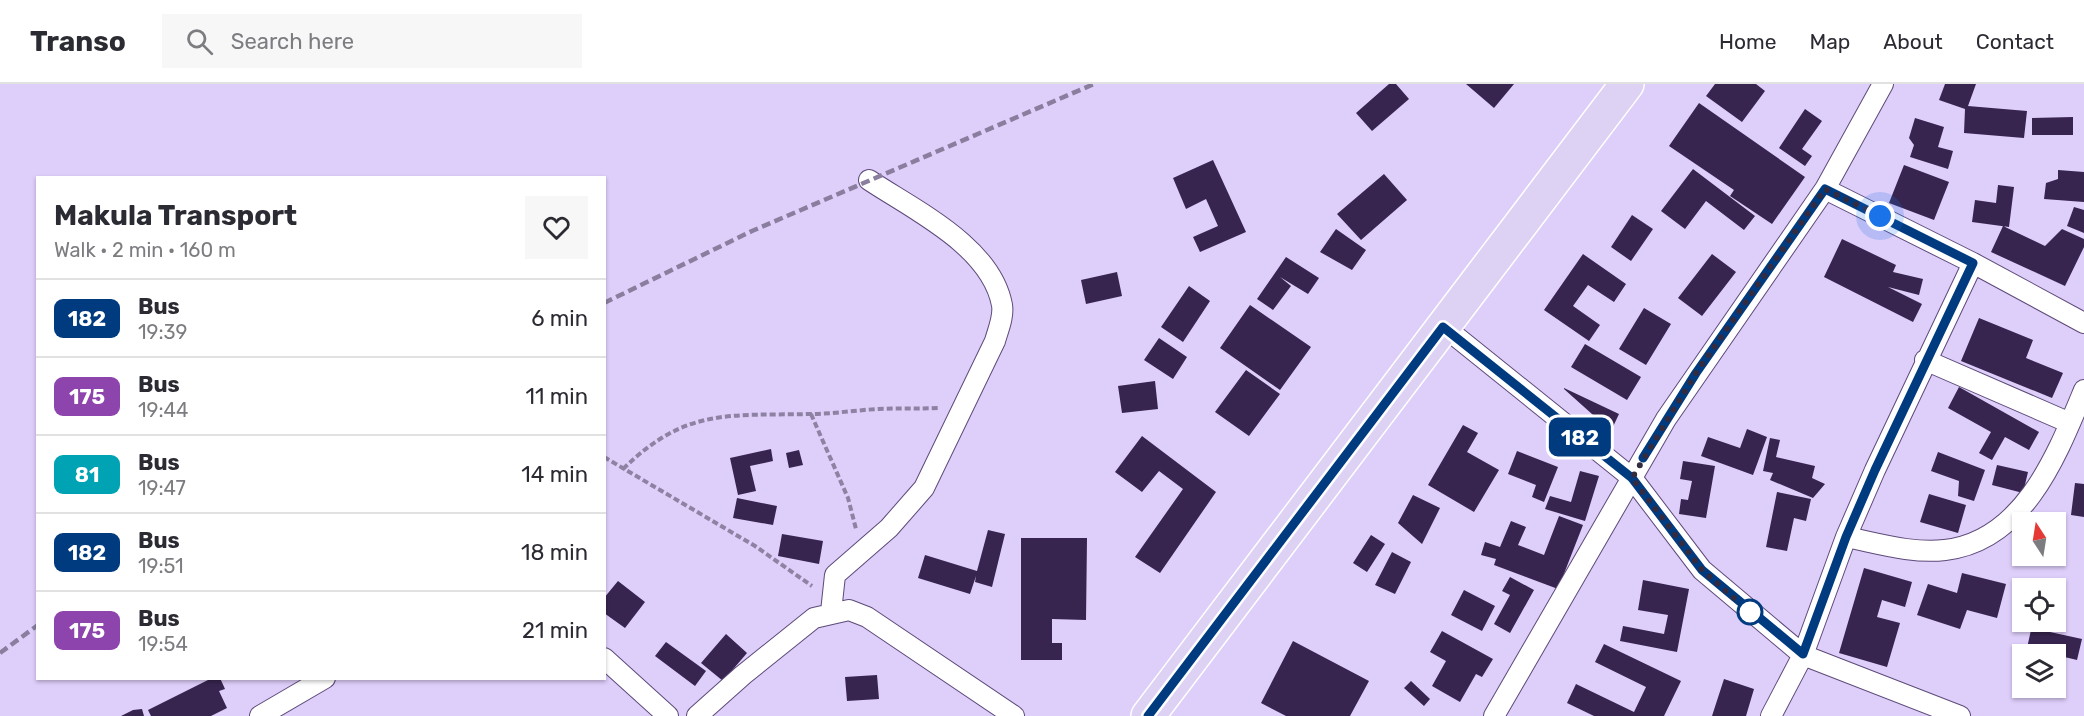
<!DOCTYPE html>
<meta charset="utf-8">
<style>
body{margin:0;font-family:Rubik,sans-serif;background:#f7f7f7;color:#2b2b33;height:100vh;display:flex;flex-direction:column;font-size:22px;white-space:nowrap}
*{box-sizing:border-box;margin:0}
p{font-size:20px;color:#7c7c81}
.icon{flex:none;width:33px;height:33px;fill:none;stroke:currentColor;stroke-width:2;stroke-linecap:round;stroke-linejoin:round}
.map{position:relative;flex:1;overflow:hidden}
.details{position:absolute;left:36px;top:92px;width:570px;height:504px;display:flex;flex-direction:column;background:#fff;border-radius:0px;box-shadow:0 2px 4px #0004}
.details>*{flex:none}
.badge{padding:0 12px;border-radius:9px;font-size:21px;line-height:39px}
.needle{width:39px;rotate:348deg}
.buttons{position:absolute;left:2012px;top:428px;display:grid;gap:12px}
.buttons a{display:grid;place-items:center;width:54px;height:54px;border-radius:0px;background:#fff;box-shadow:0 2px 4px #0004;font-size:30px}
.you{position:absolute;width:30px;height:30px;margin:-15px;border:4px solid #fff;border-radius:50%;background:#1a73e8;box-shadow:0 0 0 9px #1a73e833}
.map>.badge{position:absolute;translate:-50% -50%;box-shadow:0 0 0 3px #fff}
.round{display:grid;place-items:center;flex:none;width:63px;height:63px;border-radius:0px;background:#f7f7f7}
.head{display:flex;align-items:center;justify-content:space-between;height:102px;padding:0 18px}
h1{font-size:28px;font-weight:700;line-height:45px}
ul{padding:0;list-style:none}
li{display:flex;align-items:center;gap:18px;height:78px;padding:0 18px;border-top:2px solid #e1e1e2}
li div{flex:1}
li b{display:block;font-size:22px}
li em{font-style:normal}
li .badge{min-width:66px;font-weight:700;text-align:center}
header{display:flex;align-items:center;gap:36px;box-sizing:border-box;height:84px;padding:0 30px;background:#fff;border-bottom:2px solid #e1e1e2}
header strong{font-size:28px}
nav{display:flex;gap:33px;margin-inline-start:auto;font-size:21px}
.search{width:420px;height:54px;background:#f7f7f7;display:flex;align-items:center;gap:15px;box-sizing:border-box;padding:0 21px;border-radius:0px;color:#7c7c81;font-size:22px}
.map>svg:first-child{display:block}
.building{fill:#37244f}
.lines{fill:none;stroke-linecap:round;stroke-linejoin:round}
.minor-casing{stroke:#5d4a79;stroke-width:22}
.trunk-casing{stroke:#fff;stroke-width:36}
.path{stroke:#8e82a3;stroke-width:4;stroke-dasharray:6 3;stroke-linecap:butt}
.minor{stroke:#fff;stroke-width:20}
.trunk{stroke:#ded2f4;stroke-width:33}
.rail{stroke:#8a7e9e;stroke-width:4.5;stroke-dasharray:9 4.5;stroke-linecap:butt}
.line-casing{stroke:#fff;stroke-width:14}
.line{stroke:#003b80;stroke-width:9}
.walk{stroke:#332b40;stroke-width:6;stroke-dasharray:0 10.8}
.stop-dot{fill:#fff;stroke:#003b80;stroke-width:3}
</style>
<header>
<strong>Transo</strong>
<div class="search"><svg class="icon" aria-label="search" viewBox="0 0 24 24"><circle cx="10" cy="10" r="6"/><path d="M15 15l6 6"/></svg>Search here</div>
<nav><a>Home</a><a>Map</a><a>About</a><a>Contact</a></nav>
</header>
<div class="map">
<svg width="2084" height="632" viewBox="0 0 2084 632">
<rect width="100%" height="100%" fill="#decefa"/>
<!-- building -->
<path class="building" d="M 1389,0 L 1396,0 L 1409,15 L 1372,47 L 1356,29 Z
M 1466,0 L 1514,0 L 1494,24 Z
M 1715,0 L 1756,0 L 1765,7 L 1742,38 L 1706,12 Z
M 1945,0 L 1976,0 L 1968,22 L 2027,27 L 2024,54 L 1964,49 L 1965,25 L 1939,16 Z
M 1699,19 L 1805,93 L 1772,140 L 1730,112 L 1734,106 L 1669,62 Z
M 1805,25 L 1822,37 L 1802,65 L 1812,72 L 1805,82 L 1779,64 Z
M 2073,33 L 2073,51 L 2032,51 L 2032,34 Z
M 1915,34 L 1944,43 L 1938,63 L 1953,67 L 1948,85 L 1910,73 L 1914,61 L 1909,54 Z
M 1213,76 L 1246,148 L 1200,168 L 1193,153 L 1218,142 L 1206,115 L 1186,125 L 1173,94 Z
M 1904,81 L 1949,98 L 1934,136 L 1889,119 Z
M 1693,85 L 1755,132 L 1744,146 L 1706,117 L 1685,145 L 1661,127 Z
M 2058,86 L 2084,88 L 2084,118 L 2044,115 L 2046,99 L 2058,95 Z
M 1384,90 L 1407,116 L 1361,156 L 1337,130 Z
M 1998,101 L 2014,103 L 2009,143 L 1972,138 L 1975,116 L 1996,119 Z
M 2074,123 L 2084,126 L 2084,149 L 2067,142 Z
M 1632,131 L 1653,145 L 1631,177 L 1611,163 Z
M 2003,142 L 2045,162 L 2062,145 L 2084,155 L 2084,163 L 2065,202 L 1991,168 Z
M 1336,145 L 1366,166 L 1352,186 L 1320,168 Z
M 1842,155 L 1896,181 L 1893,188 L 1923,195 L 1919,211 L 1888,203 L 1922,220 L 1913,238 L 1824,193 Z
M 1583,170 L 1626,200 L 1614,218 L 1588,201 L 1573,222 L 1600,241 L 1589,257 L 1544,226 Z
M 1712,170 L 1736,188 L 1702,232 L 1678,214 Z
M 1286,173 L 1319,194 L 1308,210 L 1280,193 L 1291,202 L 1273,226 L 1257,215 Z
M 1117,188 L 1122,212 L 1086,220 L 1081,196 Z
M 1189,202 L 1210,217 L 1183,258 L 1161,243 Z
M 1250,221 L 1311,263 L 1280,306 L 1220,264 Z
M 1644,224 L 1671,240 L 1646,281 L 1619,265 Z
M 1979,234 L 2033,256 L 2026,274 L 2063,289 L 2052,314 L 1961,277 Z
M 1159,254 L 1187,273 L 1173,295 L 1144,276 Z
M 1585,260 L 1641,293 L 1627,316 L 1571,283 Z
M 1246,286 L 1280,310 L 1249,352 L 1215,328 Z
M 1155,297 L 1158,325 L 1122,329 L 1118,302 Z
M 1959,303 L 2039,348 L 2029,366 L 2005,353 L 1992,376 L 1979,369 L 1991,348 L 1948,324 Z
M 1564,304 L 1619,330 L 1611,347 L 1564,305 Z
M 1463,341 L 1478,349 L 1467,368 L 1499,386 L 1474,428 L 1428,401 Z
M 1747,345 L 1767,353 L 1753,391 L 1701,372 L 1708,353 L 1740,364 Z
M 1142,352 L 1216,408 L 1160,489 L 1135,473 L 1183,405 L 1159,387 L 1142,408 L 1115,388 Z
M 1770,354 L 1780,356 L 1776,373 L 1815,382 L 1812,394 L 1825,400 L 1813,414 L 1770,396 L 1773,389 L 1763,387 Z
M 771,365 L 773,377 L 750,382 L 756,407 L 738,411 L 730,374 Z
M 799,366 L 803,381 L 789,384 L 786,369 Z
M 1517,367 L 1558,383 L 1544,418 L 1532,413 L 1536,401 L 1508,390 Z
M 1938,368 L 1985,386 L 1974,417 L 1958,412 L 1959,397 L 1931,387 Z
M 1683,377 L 1715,382 L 1706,434 L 1679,430 L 1681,415 L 1688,416 L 1692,397 L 1680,395 Z
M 1997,381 L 2028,388 L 2023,409 L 1992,401 Z
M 1580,387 L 1599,392 L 1585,437 L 1545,425 L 1550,412 L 1571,418 Z
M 2075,399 L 2084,400 L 2084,433 L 2071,431 Z
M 1777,408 L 1811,415 L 1806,437 L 1794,434 L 1787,467 L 1766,463 Z
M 1929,410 L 1966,421 L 1958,449 L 1920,438 Z
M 1413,411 L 1440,424 L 1422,460 L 1398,439 Z
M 737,414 L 777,422 L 773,441 L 733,434 Z
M 1559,432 L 1583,441 L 1558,505 L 1494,481 L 1496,475 L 1481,471 L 1485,458 L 1500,463 L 1511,437 L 1526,443 L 1518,461 L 1544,471 Z
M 988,446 L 1005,450 L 992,503 L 975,498 L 976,492 L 970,510 L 918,494 L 925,471 L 977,487 Z
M 782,450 L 823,457 L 819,480 L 778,472 Z
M 1371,451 L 1385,460 L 1367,488 L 1353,479 Z
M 1021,454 L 1087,454 L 1086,536 L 1052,535 L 1052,559 L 1062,559 L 1062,576 L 1021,576 Z
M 1392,468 L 1411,478 L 1395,510 L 1375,501 Z
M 1864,484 L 1912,498 L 1905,523 L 1882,516 L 1877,533 L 1900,539 L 1887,583 L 1839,569 Z
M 1962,489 L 2006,500 L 1997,534 L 1967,526 L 1960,545 L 1917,531 L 1928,500 L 1957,509 Z
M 1510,493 L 1534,506 L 1510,549 L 1494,540 L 1510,511 L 1502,507 Z
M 1643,496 L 1689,505 L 1677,568 L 1620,557 L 1623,542 L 1664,550 L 1668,531 L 1638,526 Z
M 618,497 L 645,518 L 625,544 L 604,529 L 604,514 Z
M 1464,506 L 1495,522 L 1482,547 L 1451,531 Z
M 2033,537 L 2053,537 L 2050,548 L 2082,555 L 2077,576 L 2027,564 Z
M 1442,547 L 1493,575 L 1482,593 L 1476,590 L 1460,618 L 1432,602 L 1446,577 L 1430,568 Z
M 726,550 L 747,569 L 723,597 L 701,579 Z
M 1293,557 L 1369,597 L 1350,632 L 1286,632 L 1261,619 Z
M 666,558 L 706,587 L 695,602 L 655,572 Z
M 1604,560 L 1681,597 L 1664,632 L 1594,632 L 1567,619 L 1576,600 L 1634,628 L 1646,603 L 1595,578 Z
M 877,591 L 879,615 L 847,617 L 845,593 Z
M 212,594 L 220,594 L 225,605 L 219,607 L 227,624 L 211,632 L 151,632 L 148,626 Z
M 1724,595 L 1754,605 L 1746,632 L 1712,632 Z
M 1411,597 L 1430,615 L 1424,622 L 1404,604 Z
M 142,625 L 144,632 L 121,632 L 133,626 Z"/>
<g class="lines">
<defs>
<path id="minor" d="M 1825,105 L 1973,179 L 2084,239
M 1443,242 L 1632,394 L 1702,486 L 1803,571 L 1960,632
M 1925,276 L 2070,339
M 1846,453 C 1877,459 1912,470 1945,466 C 2024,457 2057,371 2084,306
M 831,528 L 835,491 L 889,444 L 924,404 L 995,257 C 998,246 1004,233 1002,221 C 991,162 914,126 869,96
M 604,574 L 668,632
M 260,632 L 325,594
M 697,632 L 743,591 L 814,534 L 849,526 L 867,533 L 1014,632
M 1494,632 L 1666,335 L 1825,105 L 1883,0
M 1771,632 L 1803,571 L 1846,453 L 1875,386 L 1973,179"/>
<path id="trunk" d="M 1148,632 L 1627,0"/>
</defs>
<!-- minor casing -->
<use href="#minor" class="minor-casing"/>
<!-- trunk casing -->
<use href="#trunk" class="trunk-casing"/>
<!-- path -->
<path class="path" d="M 811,330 L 848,414 L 856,445
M 604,373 L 755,462 L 812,502
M 623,385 C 686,323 730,332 810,330 C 833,330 856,326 879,325 C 899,324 919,325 939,324"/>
<!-- minor -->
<use href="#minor" class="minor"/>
<!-- trunk -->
<use href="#trunk" class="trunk"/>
<!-- rail -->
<path class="rail" d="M 604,219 L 752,147 L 1094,0
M 0,569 L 38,541"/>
</g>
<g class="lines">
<defs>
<path id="line" d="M 1148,632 L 1443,243 L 1632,394 L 1702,486 L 1803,570 L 1846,453 L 1875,386 L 1973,179 L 1825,105 L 1696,289 L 1643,374"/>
</defs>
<!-- line casing -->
<use href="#line" class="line-casing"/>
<!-- line -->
<use href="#line" class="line"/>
<!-- walk -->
<path class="walk" d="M 1750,528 L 1702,486 L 1632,394 L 1696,289 L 1825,105 L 1880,132"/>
</g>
<!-- markers -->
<circle class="stop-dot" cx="1750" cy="528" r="12"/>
</svg>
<div class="buttons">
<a><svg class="needle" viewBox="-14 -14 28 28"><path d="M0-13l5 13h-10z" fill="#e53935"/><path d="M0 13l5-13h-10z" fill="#7c7c81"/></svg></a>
<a><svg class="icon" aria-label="locate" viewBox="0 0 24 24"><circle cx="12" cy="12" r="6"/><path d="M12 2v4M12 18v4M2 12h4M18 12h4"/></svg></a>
<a><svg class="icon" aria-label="layers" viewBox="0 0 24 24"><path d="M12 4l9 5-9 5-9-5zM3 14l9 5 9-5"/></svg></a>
</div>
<div class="you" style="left:1880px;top:132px"></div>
<b class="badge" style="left:1580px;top:353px;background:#003b80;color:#fff">182</b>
<section class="details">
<div class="head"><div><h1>Makula Transport</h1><p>Walk · 2 min · 160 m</p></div><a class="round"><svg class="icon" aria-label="heart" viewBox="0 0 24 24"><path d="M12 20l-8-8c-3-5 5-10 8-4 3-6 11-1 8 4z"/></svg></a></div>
<ul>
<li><span class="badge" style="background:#003b80;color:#fff">182</span><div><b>Bus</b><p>19:39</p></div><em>6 min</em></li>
<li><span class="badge" style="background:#8e44ad;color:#fff">175</span><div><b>Bus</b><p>19:44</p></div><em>11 min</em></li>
<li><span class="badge" style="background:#00a3b4;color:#fff">81</span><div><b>Bus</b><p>19:47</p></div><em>14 min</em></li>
<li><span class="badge" style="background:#003b80;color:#fff">182</span><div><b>Bus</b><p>19:51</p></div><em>18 min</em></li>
<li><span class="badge" style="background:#8e44ad;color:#fff">175</span><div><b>Bus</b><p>19:54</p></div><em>21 min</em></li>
</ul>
</section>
</div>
